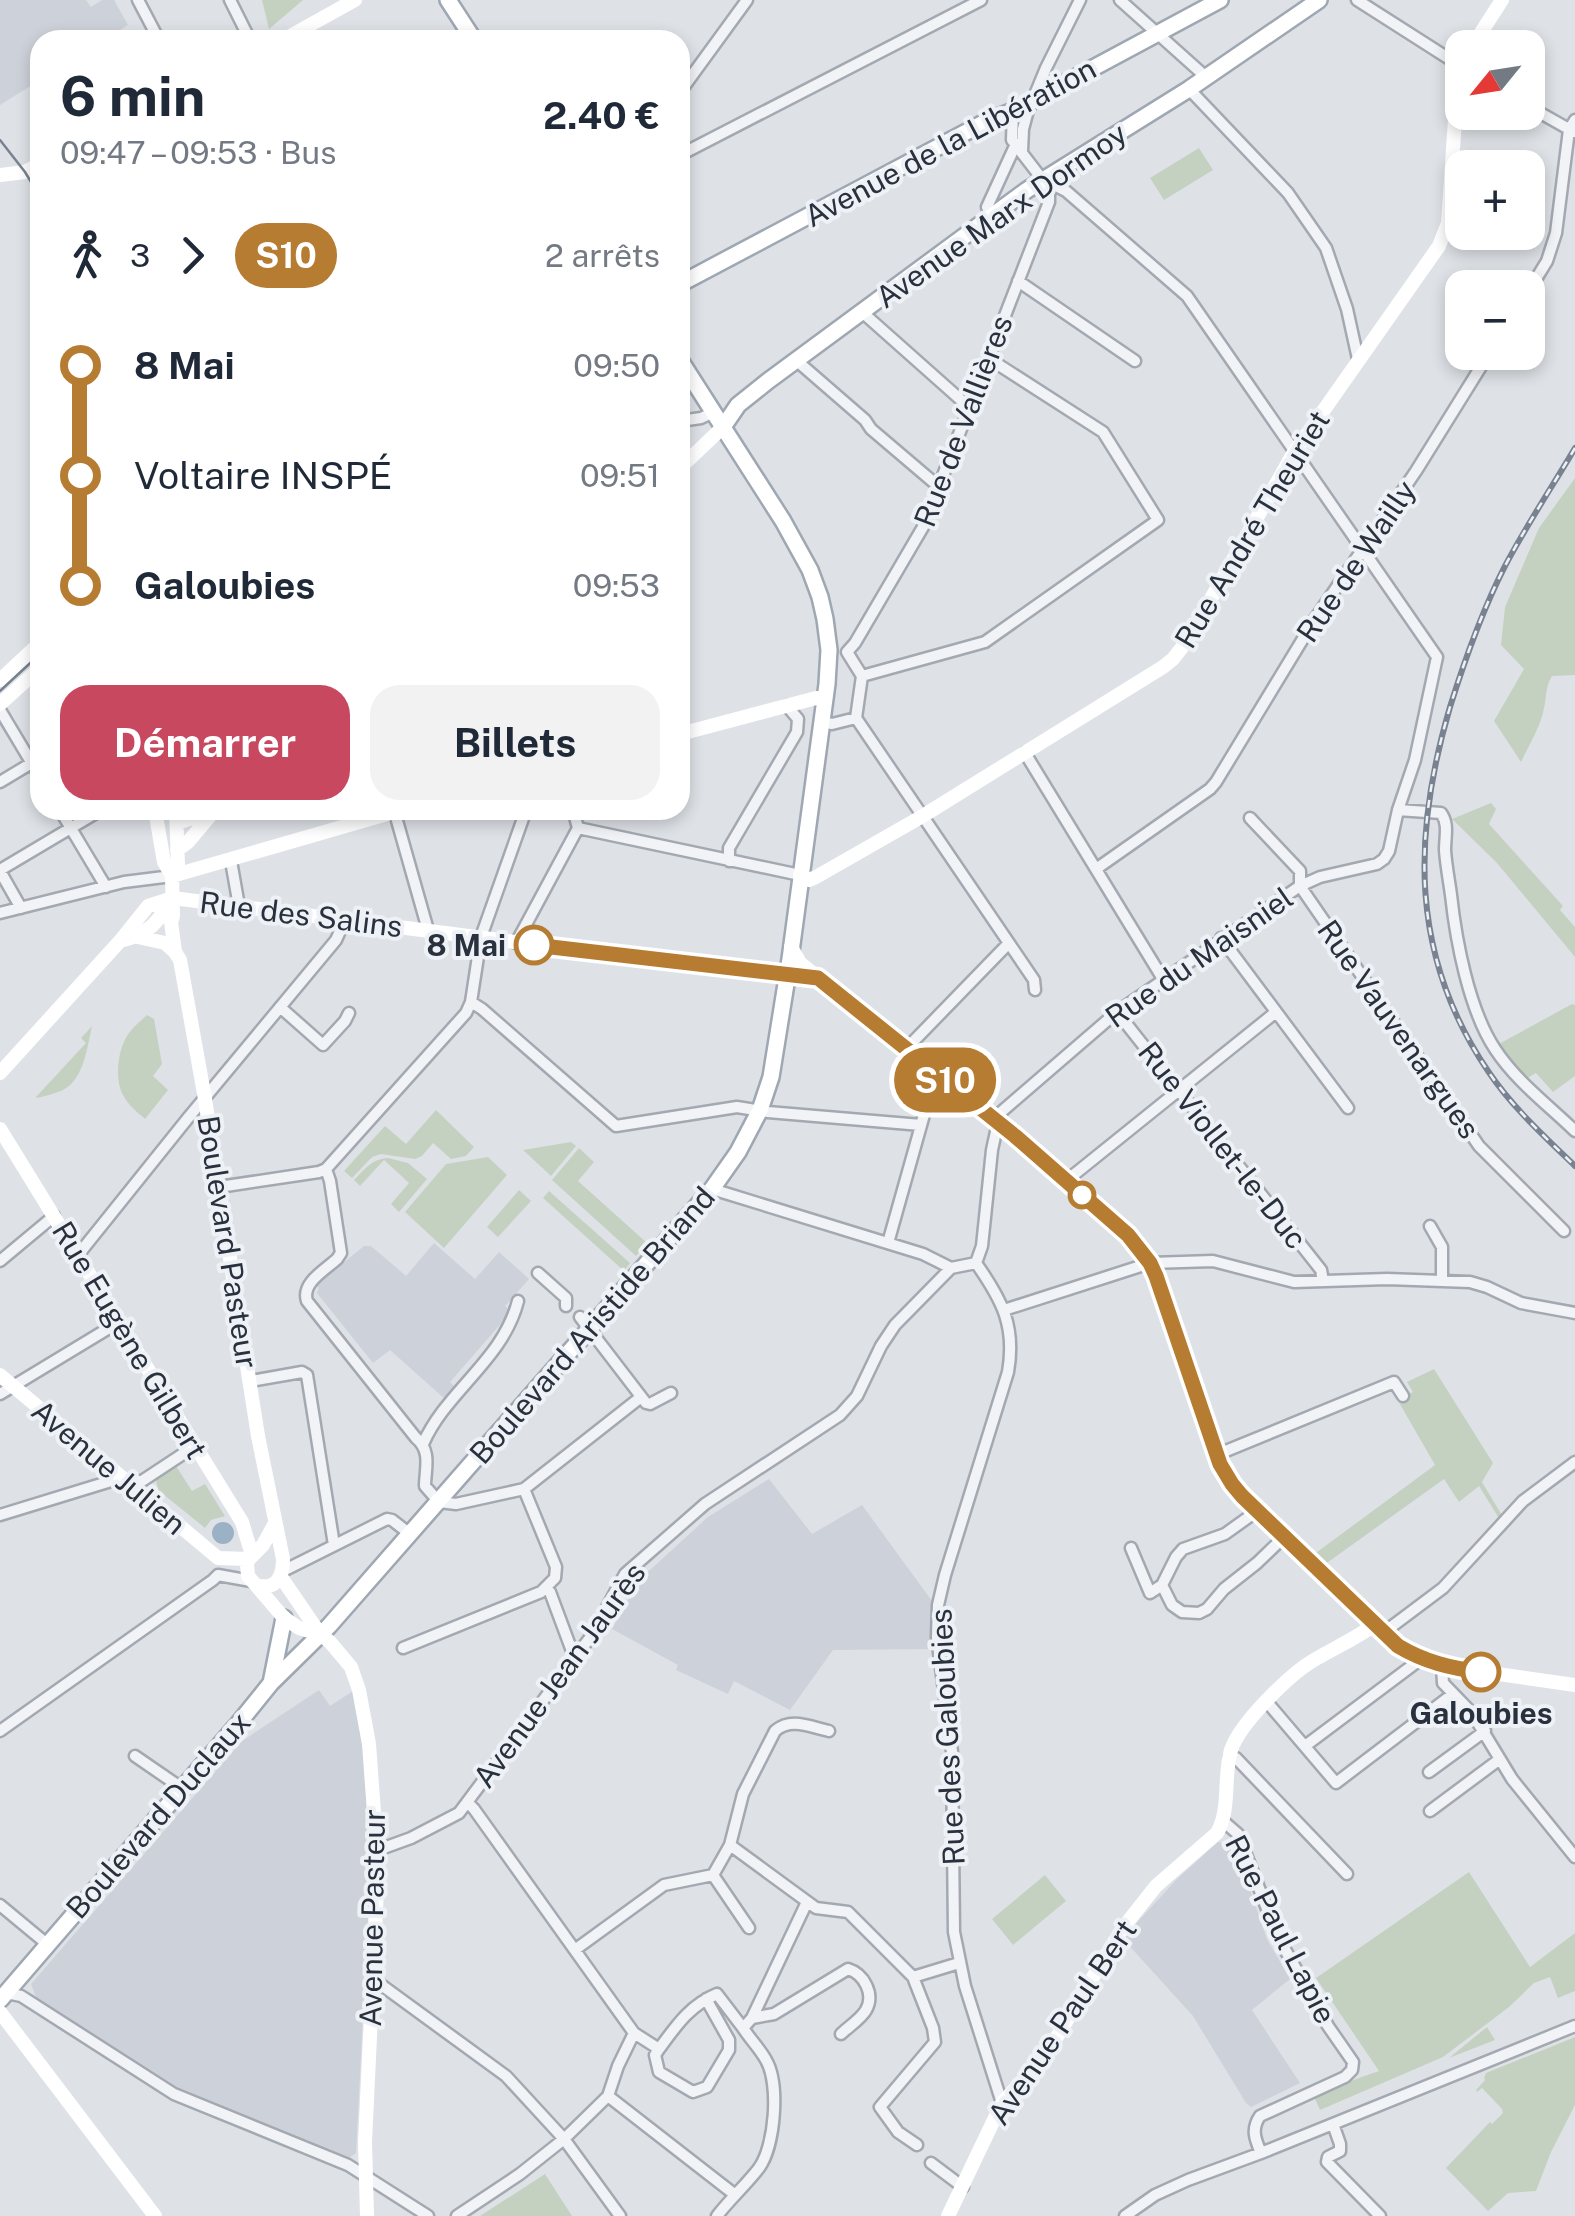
<!DOCTYPE html>
<html lang="fr">
<meta charset="utf-8">
<style>
body{margin:0;font-family:"Public Sans",sans-serif;background:#f2f2f3;color:#1f2937;height:100vh;display:flex;flex-direction:column;font-size:38px;white-space:nowrap}
*{box-sizing:border-box;margin:0}
p{font-size:32px;color:#747a83}
.icon{flex:none;width:55px;height:55px;fill:none;stroke:currentColor;stroke-width:2;stroke-linecap:round;stroke-linejoin:round}
.map{position:relative;flex:1;overflow:hidden}
.drawer{position:absolute;left:30px;top:30px;width:660px;height:790px;display:flex;flex-direction:column;background:#fff;border-radius:30px;box-shadow:0 5px 15px #0003}
.drawer>*{flex:none}
.badge{padding:0 20px;border-radius:32px;font-size:35px;line-height:65px}
.needle{width:65px;rotate:240deg}
.controls{position:absolute;left:1445px;top:30px;display:grid;gap:20px}
.controls a{display:grid;place-items:center;width:100px;height:100px;border-radius:20px;background:#fff;box-shadow:0 5px 15px #0003;font-size:50px}
.map>.badge{position:absolute;translate:-50% -50%;box-shadow:0 0 0 5px #fff}
.legs{display:flex;align-items:center;gap:15px;height:110px;padding:0 30px;font-size:32px}
.legs p{margin-inline-start:auto}
.overview{display:flex;align-items:center;justify-content:space-between;height:170px;padding:0 30px}
h1{font-size:55px;font-weight:700;line-height:75px}
.button{display:flex;gap:20px;margin-top:auto;padding:20px 30px}
.button a{flex:1;height:115px;border-radius:30px;background:#c7485f;color:#fff;font-size:40px;font-weight:700;line-height:115px;text-align:center}
.button a+a{background:#f2f2f3;color:#1f2937}
ul{padding:0 30px;list-style:none}
li{display:flex;align-items:center;gap:35px;height:110px;font-size:38px}
li i{display:grid;place-items:center;width:15px;height:100%;margin:0 12px;background:currentColor}
li i::after{content:'';width:25px;height:25px;margin:-12px;border:8px solid;border-radius:50%;background:#fff}
li p{margin-inline-start:auto}
li:first-child i{background:linear-gradient(#0000 50%,currentColor 0)}
li:last-child i{background:linear-gradient(currentColor 50%,#0000 0)}
.map>svg:first-child{display:block}
.built{fill:#cdd1d9}
.green{fill:#c5d1c0}
.water{fill:#9bb1c6}
.lines{fill:none;stroke-linecap:round;stroke-linejoin:round}
.street-casing{stroke:#a4a9b1;stroke-width:15}
.primary-casing{stroke:#9ea7b2;stroke-width:20}
.street{stroke:#f1f3f6;stroke-width:10}
.secondary{stroke:#fff;stroke-width:14}
.primary{stroke:#fff;stroke-width:15}
.tram{stroke:#798290;stroke-width:2.5}
.rail-casing{stroke:#798290;stroke-width:6}
.rail{stroke:#eef1f5;stroke-width:2.5;stroke-dasharray:8;stroke-linecap:butt}
.line-1-casing{stroke:#fff;stroke-width:22}
.line-1{stroke:#b57c32;stroke-width:15}
.stop-1-dot{fill:#fff;stroke:#b57c32;stroke-width:5}
.labels{text-anchor:middle;dominant-baseline:central;stroke-width:8;stroke-linejoin:round;paint-order:stroke}
.street-label{font-size:30px;fill:#28313d;stroke:#eef1f5}
.stop-label{font-size:30px;font-weight:bold;fill:#28313d;stroke:#eef1f5;text-anchor:end}
</style>
<div class="map">
<svg width="1575" height="2216" viewBox="0 0 1575 2216">
<rect width="100%" height="100%" fill="#dee2e7"/>
<!-- built -->
<path class="built" d="M 0,0 L 86,0 L 91,7 L 102,0 L 114,0 L 128,25 L 104,40 L 40,40 L 40,80 L 0,105 Z
M 434,1243 L 475,1279 L 499,1252 L 529,1279 L 505,1306 L 511,1312 L 450,1382 L 456,1388 L 446,1400 L 390,1350 L 373,1363 L 317,1293 L 319,1288 L 316,1285 L 364,1246 L 371,1246 L 406,1276 Z
M 769,1479 L 812,1534 L 862,1505 L 932,1601 L 932,1649 L 833,1650 L 790,1710 L 734,1681 L 728,1694 L 676,1670 L 678,1665 L 612,1629 L 638,1581 L 708,1517 Z
M 319,1690 L 330,1706 L 353,1691 L 363,1750 L 371,1860 L 356,2153 L 349,2158 L 177,2087 L 36,1997 L 31,1984 L 242,1741 Z
M 1218,1842 L 1235,1847 L 1267,1939 L 1290,1979 L 1252,2010 L 1300,2083 L 1251,2107 L 1246,2103 L 1193,2016 L 1124,1940 L 1131,1929 L 1176,1880 Z"/>
<!-- green -->
<path class="green" d="M 262,0 L 303,0 L 269,29 Z
M 1199,148 L 1213,170 L 1164,200 L 1150,178 Z
M 1575,478 L 1575,675 L 1552,676 C 1545,688 1547,695 1544,708 C 1541,726 1529,745 1521,762 L 1494,721 L 1524,669 L 1501,645 L 1505,607 L 1539,528 Z
M 1491,803 L 1496,809 L 1489,824 L 1563,906 L 1560,910 L 1575,927 L 1575,957 L 1497,863 L 1452,819 Z
M 1572,1004 L 1575,1005 L 1575,1076 L 1553,1092 L 1536,1073 L 1524,1080 L 1497,1045 Z
M 147,1015 L 154,1019 L 162,1064 L 153,1076 L 168,1090 L 145,1119 C 137,1112 128,1105 123,1095 C 114,1079 118,1047 129,1033 C 134,1026 141,1021 147,1015 Z
M 92,1026 C 87,1048 84,1081 61,1091 C 53,1094 45,1096 37,1098 L 36,1097 L 86,1043 L 81,1038 Z
M 436,1110 L 474,1147 L 466,1156 L 451,1159 L 433,1143 L 422,1156 L 415,1159 L 381,1154 L 372,1157 L 352,1178 L 344,1171 L 385,1126 L 406,1144 Z
M 571,1142 L 576,1146 L 551,1176 L 523,1150 Z
M 579,1148 L 594,1162 L 578,1181 L 647,1243 L 636,1256 L 552,1180 Z
M 488,1157 L 507,1175 L 444,1248 L 405,1212 L 446,1164 Z
M 388,1158 L 408,1163 L 427,1179 L 399,1212 L 391,1204 L 409,1183 L 384,1160 L 360,1186 L 354,1180 C 365,1169 372,1159 388,1158 Z
M 519,1190 L 531,1201 L 498,1237 L 487,1227 Z
M 549,1191 L 630,1263 L 624,1271 L 543,1198 Z
M 1434,1369 L 1493,1463 L 1482,1482 L 1503,1517 L 1500,1520 L 1479,1486 L 1459,1502 L 1444,1479 L 1324,1565 L 1313,1555 L 1435,1465 L 1397,1399 L 1413,1392 L 1407,1382 Z
M 176,1466 L 192,1491 L 205,1484 L 225,1516 L 211,1520 L 205,1528 L 158,1490 L 156,1480 Z
M 1469,1872 L 1530,1967 L 1575,1933 L 1575,1991 L 1558,1998 L 1550,1977 L 1534,1983 L 1509,2007 L 1443,2057 L 1320,2110 L 1313,2094 L 1379,2071 L 1316,1978 Z
M 1045,1875 L 1066,1901 L 1013,1945 L 992,1919 Z
M 1487,2027 L 1495,2040 L 1449,2058 Z
M 1575,2037 L 1575,2105 L 1551,2152 L 1536,2191 L 1508,2193 L 1488,2211 L 1446,2168 L 1490,2122 L 1492,2124 L 1503,2113 L 1502,2109 L 1482,2088 L 1477,2092 L 1476,2090 L 1485,2080 L 1484,2078 L 1486,2073 Z
M 545,2174 L 572,2216 L 480,2216 Z"/>
<!-- water -->
<path class="water" d="M212 1533a11 11 0 1 1 22 0a11 11 0 1 1-22 0Z"/>
<g class="lines">
<defs>
<path id="street" d="M 138,0 L 159,40
M 230,0 L 250,40
M 1120,0 L 1206,77
M 1357,0 L 1462,67
M 1189,89 L 1288,193 L 1326,248 L 1347,309 L 1358,359
M 680,92 L 747,0
M 1528,106 L 1574,132
M 1022,151 L 1023,129 L 1027,114 L 1046,68 L 1080,0
M 680,155 L 981,0
M 991,217 L 987,207 L 1015,146
M 680,263 L 683,282
M 1018,281 L 1135,361
M 1528,292 L 1547,261 L 1556,233 L 1569,130 L 1575,120
M 862,312 L 961,400 L 967,409
M 797,361 L 865,420 L 871,429 L 938,486
M 680,421 L 701,418 L 714,412
M 847,652 L 855,643 L 923,527 L 1049,202 L 1049,188 L 1012,140 L 1013,111
M 847,652 L 862,676 L 856,718
M 862,676 L 985,642 L 1158,520 L 1103,432 L 988,358
M 0,710 L 40,777
M 856,718 L 1034,980 L 1035,990
M 822,722 L 832,724 L 856,718
M 1025,753 L 1163,979
M 0,782 L 40,758
M 60,810 L 106,887
M 394,810 L 428,930
M 1398,810 L 1441,813 C 1449,824 1445,836 1445,850 C 1446,865 1449,880 1451,895 C 1456,941 1469,1010 1495,1049 C 1516,1081 1547,1104 1575,1131
M 1250,818 L 1300,871 L 1300,886 L 1479,1146 L 1564,1231
M 578,828 L 800,875
M 231,861 L 239,906
M 729,861 L 729,848 L 797,732 L 798,719 L 787,706
M 1096,869 L 1210,789 L 1216,782 L 1315,619 L 1416,471 L 1490,352
M 0,870 L 101,810
M 0,871 L 21,908
M 0,913 L 124,882 L 172,876
M 1221,938 L 1348,1108
M 516,943 L 578,828 L 573,810
M 471,1002 L 482,1009 L 616,1126 L 737,1107 L 768,1112 L 921,1125
M 280,1007 L 323,1045 L 345,1021 L 349,1013
M 1117,1012 L 1321,1270 L 1323,1281
M 906,1049 L 1008,944
M 326,1169 L 330,1181 L 341,1253 L 337,1259 C 325,1270 301,1283 307,1301 L 416,1438 C 432,1451 425,1469 425,1486 L 439,1502 L 456,1504 L 524,1489 L 641,1397
M 1066,1181 L 1276,1012
M 219,1187 L 319,1172 L 326,1169 L 466,1013 L 471,1002 L 481,937 L 526,810
M 712,1189 L 923,1254 L 951,1268
M 1430,1226 L 1442,1247 L 1442,1281
M 888,1243 L 936,1072
M 78,1255 L 188,1118 L 336,940 L 345,920
M 0,1261 L 54,1216
M 976,1263 C 1002,1300 1016,1326 1008,1372 L 945,1575 L 938,1605 L 937,1637 L 952,1752 L 954,1932 L 965,1986 L 1002,2103
M 538,1273 L 566,1298 L 566,1306
M 1004,1310 L 1150,1263 L 1213,1261 L 1294,1282 L 1387,1279 L 1470,1282 L 1487,1287 L 1521,1303 L 1575,1313
M 580,1317 L 646,1403 L 650,1404 L 671,1393
M 251,1381 L 302,1372 L 307,1375 L 334,1545
M 0,1394 L 119,1322
M 423,1444 C 446,1391 503,1360 518,1301
M 1216,1455 L 1394,1382 L 1403,1396
M 1257,1511 L 1225,1534 L 1183,1549 L 1176,1557 L 1162,1585 L 1172,1605 L 1182,1612 L 1199,1613 L 1207,1609 L 1224,1589 L 1257,1563 L 1284,1537
M 0,1515 L 111,1481 L 142,1481 L 195,1446
M 1131,1548 L 1150,1593 L 1162,1585
M 283,1571 L 387,1519 L 392,1520 L 410,1534
M 218,1575 L 251,1581
M 546,1589 L 550,1592 L 572,1651 L 577,1656
M 1383,1633 L 1443,1588 L 1523,1501 L 1575,1462
M 403,1648 L 541,1592 L 555,1578 L 556,1567 L 524,1489
M 1442,1666 L 1443,1683 L 1472,1713 L 1512,1779 L 1575,1857
M 1267,1702 L 1336,1783 L 1453,1694
M 0,1731 L 213,1580 L 218,1575
M 1305,1746 L 1421,1659
M 135,1756 L 183,1789
M 1230,1756 L 1236,1758 L 1347,1874
M 1429,1772 L 1485,1731
M 467,1802 L 474,1809 L 634,2033 L 659,2049
M 1430,1811 L 1500,1759
M 1223,1821 L 1238,1834 L 1278,1937 L 1328,2026 L 1353,2062 L 1352,2070 L 1345,2077 L 1260,2116 C 1251,2129 1255,2139 1261,2153
M 730,1845 L 816,1908 L 848,1912 L 913,1977 L 959,1963
M 378,1850 L 411,1838 L 459,1813 L 592,1635 L 625,1574 L 705,1504 L 840,1415 L 857,1396 L 881,1346 L 895,1325 L 951,1268 L 976,1263 L 982,1246 L 992,1150 L 1000,1113 L 1117,1012 L 1300,886 L 1320,877 L 1377,864 L 1384,859 L 1389,851 L 1398,810 L 1415,760 L 1437,657 L 1187,296 L 1066,191 L 1043,179
M 713,1875 L 749,1928
M 0,1905 L 47,1944
M 576,1949 L 664,1885 L 713,1875 L 730,1845 L 743,1794 L 775,1731 C 791,1717 810,1727 829,1731
M 913,1977 L 933,2028 L 935,2042 L 880,2107 L 898,2132 L 917,2145
M 373,1982 L 380,1984 L 506,2076 L 564,2139 L 620,2216
M 6,1993 L 21,1996 L 174,2094 L 348,2165 L 428,2216
M 706,1999 L 729,2040 L 729,2050 L 707,2087 L 693,2092 L 659,2072 L 655,2055 L 659,2049 C 676,2026 690,2005 717,1994 L 743,2028
M 752,2018 L 774,2014 L 848,1969 C 864,1974 875,1994 866,2010 C 861,2019 848,2027 841,2034
M 608,2096 L 734,2194
M 1333,2124 L 1340,2144 L 1340,2151 L 1328,2157 L 1327,2162 L 1380,2216
M 931,2163 L 963,2187
M 457,2216 L 520,2174 L 564,2139 L 608,2096 L 618,2066 L 634,2033
M 717,2216 C 730,2199 746,2185 759,2168 C 775,2146 780,2084 766,2060 C 760,2049 750,2039 743,2028 L 752,2018 L 807,1902
M 1125,2216 L 1155,2195 L 1188,2180 L 1261,2153 L 1575,2026"/>
<path id="primary" d="M 448,0 L 474,40
M 680,284 L 987,121 L 1013,111 L 1220,0
M 723,427 L 738,405 L 768,381 L 1027,190 L 1189,89 L 1319,0
M 271,1683 L 284,1618
M 0,2000 L 238,1724 L 271,1683 L 329,1626 L 712,1189 L 738,1152 L 760,1110 L 771,1077 L 790,959 L 827,684 L 829,650 L 825,619 L 820,597 L 810,570 L 783,521 L 680,360"/>
</defs>
<!-- street casing -->
<use href="#street" class="street-casing"/>
<!-- primary casing -->
<use href="#primary" class="primary-casing"/>
<!-- street -->
<use href="#street" class="street"/>
<!-- secondary -->
<path class="secondary" d="M 283,40 L 355,0
M 1471,48 L 1502,0
M 0,175 L 25,172 L 40,164
M 680,468 L 723,427
M 0,680 L 40,643
M 0,704 L 40,668
M 680,734 L 816,698 L 825,699
M 155,810 L 164,862 L 172,876
M 176,810 L 178,865 L 172,876 L 173,916 L 171,922 L 175,952 L 180,960 L 205,1099 L 258,1436 L 283,1559 C 283,1576 277,1591 256,1585
M 177,823 L 214,811
M 177,850 L 188,842 L 215,810
M 800,875 L 809,880 L 816,877 L 921,817 L 1163,667 L 1173,659 L 1187,641 L 1293,454 L 1439,246 L 1448,223 L 1458,75 L 1462,61
M 172,876 L 401,810
M 138,937 L 165,943 L 175,952
M 120,941 C 149,934 158,923 172,898
M 791,947 L 800,963 C 887,1034 976,1103 1061,1177 C 1095,1206 1137,1234 1156,1275 L 1220,1464 L 1242,1496 L 1398,1646 L 1421,1659 L 1442,1666 L 1575,1685
M 0,1073 L 120,941 L 148,906 L 173,898 L 608,954 L 818,978
M 0,1129 L 242,1522 L 252,1555
M 0,1375 L 218,1558 L 249,1559
M 275,1523 L 263,1545 L 249,1559 L 247,1564 L 248,1576 L 284,1618 L 299,1628 L 320,1634
M 281,1577 L 320,1634 L 330,1642 L 351,1667 L 359,1690 L 369,1744 L 378,1867 L 365,2142 L 367,2216
M 0,2012 L 155,2216
M 948,2216 L 1002,2103 L 1046,2055 L 1122,1929 L 1156,1886 L 1217,1833 C 1231,1808 1223,1777 1231,1750 C 1240,1723 1290,1674 1314,1660 C 1334,1648 1355,1639 1374,1625"/>
<!-- primary -->
<use href="#primary" class="primary"/>
<!-- tram -->
<path class="tram" d="M 0,140 L 25,172 L 40,197
M 0,691 L 40,654"/>
<defs>
<path id="rail" d="M 1575,448 C 1552,487 1526,526 1505,566 C 1482,611 1465,659 1450,707 C 1412,836 1410,956 1488,1071 C 1512,1107 1544,1136 1575,1166"/>
</defs>
<!-- rail casing -->
<use href="#rail" class="rail-casing"/>
<!-- rail -->
<use href="#rail" class="rail"/>
</g>
<g class="lines">
<defs>
<path id="line-1" d="M 534,945 L 818,978 L 1015,1136 L 1128,1235 L 1150,1263 L 1156,1276 L 1220,1464 L 1232,1484 L 1242,1496 L 1398,1646 C 1425,1662 1450,1668 1481,1672"/>
</defs>
<!-- line-1 casing -->
<use href="#line-1" class="line-1-casing"/>
<!-- line-1 -->
<use href="#line-1" class="line-1"/>
</g>
<!-- markers -->
<g class="stop-1-dot">
<circle cx="534" cy="945" r="18"/>
<circle cx="1082" cy="1195" r="12"/>
<circle cx="1481" cy="1672" r="18"/>
</g>
<g class="labels">
<!-- street labels -->
<g class="street-label">
<text transform="translate(950 142) rotate(-28)">Avenue de la Libération</text>
<text transform="translate(1001 215) rotate(-35)">Avenue Marx Dormoy</text>
<text transform="translate(963 421) rotate(-69)">Rue de Vallières</text>
<text transform="translate(1252 529) rotate(-59)">Rue André Theuriet</text>
<text transform="translate(1356 561) rotate(-56)">Rue de Wailly</text>
<text transform="translate(301 914) rotate(7)">Rue des Salins</text>
<text transform="translate(1199 957) rotate(-35)">Rue du Maisniel</text>
<text transform="translate(1399 1029) rotate(55)">Rue Vauvenargues</text>
<text transform="translate(1223 1145) rotate(52)">Rue Viollet-le-Duc</text>
<text transform="translate(228 1242) rotate(81)">Boulevard Pasteur</text>
<text transform="translate(592 1325) rotate(-49)">Boulevard Aristide Briand</text>
<text transform="translate(130 1340) rotate(59)">Rue Eugène Gilbert</text>
<text transform="translate(109 1467) rotate(40)">Avenue Julien</text>
<text transform="translate(559 1675) rotate(-54)">Avenue Jean Jaurès</text>
<text transform="translate(947 1737) rotate(-93)">Rue des Galoubies</text>
<text transform="translate(158 1815) rotate(-49)">Boulevard Duclaux</text>
<text transform="translate(372 1918) rotate(-89)">Avenue Pasteur</text>
<text transform="translate(1281 1929) rotate(63)">Rue Paul Lapie</text>
<text transform="translate(1062 2022) rotate(-56)">Avenue Paul Bert</text>
</g>
<!-- stop labels -->
<g class="stop-label">
<text x="506" y="945">8 Mai</text>
<text x="1481" y="1713" text-anchor="middle">Galoubies</text>
</g>
</g>
</svg>
<div class="controls">
<a><svg class="needle" viewBox="-14 -14 28 28"><path d="M0-13l5 13h-10z" fill="#e53935"/><path d="M0 13l5-13h-10z" fill="#747a83"/></svg></a>
<a>+</a>
<a>−</a>
</div>
<b class="badge" style="left:945px;top:1080px;background:#b57c32;color:#fff">S10</b>
<section class="drawer">
<div class="overview"><div><h1>6 min</h1><p>09:47 – 09:53 · Bus</p></div><b>2.40 €</b></div>
<div class="legs"><svg class="icon" aria-label="walk" viewBox="0 0 24 24"><circle cx="13" cy="4" r="2"/><path d="M13 8l-2 6 4 7M11 14l-3 7M7 12l3-4h3l4 4"/></svg>3<svg class="icon" aria-label="forward" viewBox="0 0 24 24"><path d="M9 5l7 7-7 7"/></svg><b class="badge" style="background:#b57c32;color:#fff">S10</b><p>2 arrêts</p></div>
<ul>
<li><i style="color:#b57c32"></i><b>8 Mai</b><p>09:50</p></li>
<li><i style="color:#b57c32"></i><span>Voltaire INSPÉ</span><p>09:51</p></li>
<li><i style="color:#b57c32"></i><b>Galoubies</b><p>09:53</p></li>
</ul>
<div class="button"><a>Démarrer</a><a>Billets</a></div>
</section>
</div>
